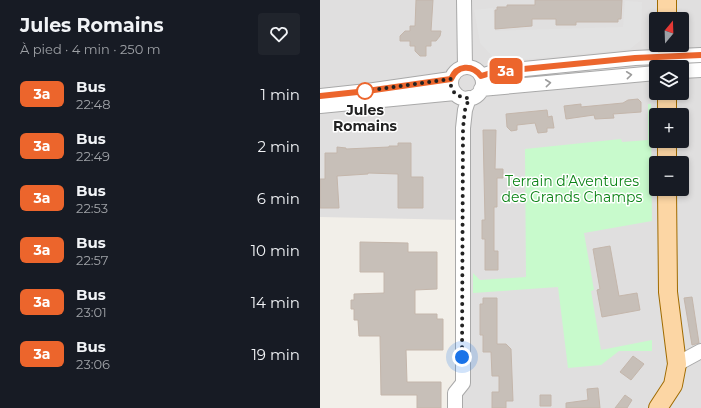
<!DOCTYPE html>
<html lang="fr">
<meta charset="utf-8">
<style>
body{margin:0;font-family:Montserrat,sans-serif;background:#20242c;color:#f1f3f6;height:100vh;display:flex;flex-direction:column;font-size:15px;white-space:nowrap}
*{box-sizing:border-box;margin:0}
p{font-size:13px;color:#9ea1a6}
.icon{flex:none;width:22px;height:22px;fill:none;stroke:currentColor;stroke-width:2;stroke-linecap:round;stroke-linejoin:round}
.map{position:relative;flex:1;overflow:hidden}
.side{display:flex;flex-direction:column;background:#171b24;width:320px}
.side>*{flex:none}
.badge{padding:0 8px;border-radius:6px;font-size:14px;line-height:26px}
.needle{width:26px;rotate:19deg}
.fabs{position:absolute;left:329px;top:12px;display:grid;gap:8px}
.fabs a{display:grid;place-items:center;width:40px;height:40px;border-radius:4px;background:#171b24;box-shadow:0 2px 6px #0003;font-size:20px}
.you{position:absolute;width:20px;height:20px;margin:-10px;border:3px solid #fff;border-radius:50%;background:#1a73e8;box-shadow:0 0 0 6px #1a73e833}
.map>.badge{position:absolute;translate:-50% -50%;box-shadow:0 0 0 2px #fff}
.round{display:grid;place-items:center;flex:none;width:42px;height:42px;border-radius:4px;background:#20242c}
.headline{display:flex;align-items:center;justify-content:space-between;height:68px;padding:0 20px}
h1{font-size:19px;font-weight:700;line-height:30px}
ul{padding:0;list-style:none}
li{display:flex;align-items:center;gap:12px;height:52px;padding:0 20px}
li div{flex:1}
li b{display:block;font-size:15px}
li em{font-style:normal}
li .badge{min-width:44px;font-weight:700;text-align:center}
main{display:flex;flex:1;min-height:0}
.map>svg:first-child{display:block}
.residential{fill:#e0dfdf;fill-rule:evenodd}
.park{fill:#c8facc}
.parking{fill:#e2e2e2}
.building{fill:#c7bfb8;stroke:#c4b6ab}
.lines{fill:none;stroke-linecap:round;stroke-linejoin:round}
.minor-casing{stroke:#a9a9a9;stroke-width:16}
.major-casing{stroke:#a06b00;stroke-width:20}
.minor{stroke:#fff;stroke-width:14}
.major{stroke:#fcd6a4;stroke-width:18}
.oneway{stroke:#9c9c9c}
.line-casing{stroke:#fff;stroke-width:9}
.line{stroke:#ec652c;stroke-width:6}
.walk{stroke:#222;stroke-width:4;stroke-dasharray:0 7.2}
.stop-dot{fill:#fff;stroke:#ec652c;stroke-width:2}
.labels{text-anchor:middle;dominant-baseline:central;stroke-width:3;stroke-linejoin:round;paint-order:stroke}
.stop-label{font-size:14px;font-weight:bold;fill:#222;stroke:#fff}
.park-label{font-size:14px;fill:#0c8416;stroke:#fff}
</style>
<main>
<section class="side">
<div class="headline"><div><h1>Jules Romains</h1><p>À pied · 4 min · 250 m</p></div><a class="round"><svg class="icon" aria-label="heart" viewBox="0 0 24 24"><path d="M12 20l-8-8c-3-5 5-10 8-4 3-6 11-1 8 4z"/></svg></a></div>
<ul>
<li><span class="badge" style="background:#ec652c;color:#fff">3a</span><div><b>Bus</b><p>22:48</p></div><em>1 min</em></li>
<li><span class="badge" style="background:#ec652c;color:#fff">3a</span><div><b>Bus</b><p>22:49</p></div><em>2 min</em></li>
<li><span class="badge" style="background:#ec652c;color:#fff">3a</span><div><b>Bus</b><p>22:53</p></div><em>6 min</em></li>
<li><span class="badge" style="background:#ec652c;color:#fff">3a</span><div><b>Bus</b><p>22:57</p></div><em>10 min</em></li>
<li><span class="badge" style="background:#ec652c;color:#fff">3a</span><div><b>Bus</b><p>23:01</p></div><em>14 min</em></li>
<li><span class="badge" style="background:#ec652c;color:#fff">3a</span><div><b>Bus</b><p>23:06</p></div><em>19 min</em></li>
</ul>
</section>
<div class="map">
<svg width="381" height="408" viewBox="0 0 381 408">
<rect width="100%" height="100%" fill="#f2efe9"/>
<!-- residential -->
<path class="residential" d="M 0,0 L 381,0 L 381,408 L 135,408 L 143,383 L 142,220 L 0,217 ZM 336,19 L 362,19 L 362,45 L 336,45 ZM 336,67 L 362,67 L 362,93 L 336,93 ZM 336,115 L 362,115 L 362,141 L 336,141 ZM 336,163 L 362,163 L 362,189 L 336,189 Z"/>
<!-- park -->
<path class="park" d="M 328,104 L 331,104 L 332,221 L 264,233 L 274,290 L 271,291 L 281,350 L 332,340 L 332,351 L 299,351 L 281,365 L 248,368 L 238,287 L 153,293 L 153,273 L 160,280 L 206,277 L 205,149 L 301,139 L 302,142 L 328,140 Z"/>
<!-- parking -->
<path class="parking" d="M 305,1 L 322,2 L 321,40 L 310,49 L 189,61 L 172,56 L 160,43 L 154,10 L 173,8 L 175,31 L 303,27 Z"/>
<!-- building -->
<path class="building" d="M 96,0 L 113,0 L 111,31 L 121,31 L 120,36 L 116,41 L 111,41 L 111,46 L 106,46 L 106,56 L 100,56 L 95,51 L 95,46 L 90,46 L 90,41 L 80,41 L 80,36 L 85,31 L 90,31 L 90,26 L 95,26 Z
M 215,0 L 302,0 L 301,19 L 298,19 L 298,22 L 256,22 L 256,25 L 236,25 L 236,19 L 212,19 L 212,26 L 175,29 L 175,10 L 177,10 L 177,7 L 187,7 L 187,5 L 215,5 Z
M 318,99 L 321,102 L 321,112 L 293,114 L 294,118 L 275,119 L 274,115 L 246,119 L 244,106 L 261,104 L 261,107 L 303,103 L 308,100 Z
M 227,110 L 228,117 L 232,116 L 234,128 L 227,128 L 227,132 L 218,133 L 215,123 L 197,125 L 197,130 L 191,131 L 187,127 L 186,114 Z
M 163,130 L 176,130 L 175,169 L 183,169 L 183,178 L 177,178 L 177,207 L 174,207 L 174,251 L 178,251 L 178,270 L 165,270 L 165,239 L 162,239 L 162,220 L 165,220 Z
M 78,143 L 91,143 L 91,177 L 103,177 L 103,208 L 78,208 L 78,174 L 48,173 L 48,174 L 17,176 L 19,208 L 0,208 L 0,179 L 5,179 L 5,153 L 17,153 L 17,147 L 26,148 L 26,149 L 69,147 L 69,146 L 78,146 Z
M 40,242 L 88,243 L 88,252 L 117,252 L 117,289 L 95,290 L 95,314 L 117,314 L 117,319 L 123,319 L 123,350 L 86,350 L 87,382 L 121,382 L 121,408 L 97,408 L 97,395 L 61,395 L 60,336 L 39,336 L 38,320 L 34,320 L 34,309 L 31,309 L 31,300 L 34,300 L 34,294 L 64,293 L 64,272 L 40,272 Z
M 290,246 L 299,296 L 317,293 L 320,310 L 282,317 L 277,290 L 280,289 L 273,249 Z
M 372,297 L 379,343 L 372,345 L 364,298 Z
M 163,298 L 177,298 L 177,344 L 186,344 L 191,349 L 193,401 L 186,401 L 186,408 L 172,408 L 172,392 L 179,392 L 179,376 L 172,376 L 171,352 L 163,352 L 163,335 L 160,335 L 160,304 L 163,304 Z
M 313,356 L 324,364 L 311,380 L 300,372 Z
M 278,388 L 280,408 L 246,408 L 246,403 L 268,400 L 267,389 Z
M 220,395 L 231,395 L 231,406 L 220,406 Z
M 305,395 L 312,400 L 307,408 L 295,408 Z"/>
<g class="lines">
<defs>
<path id="minor" d="M 144,0 L 145,67
M131 83a16 16 0 1 1 32 0a16 16 0 1 1-32 0Z
M 362,71 L 381,70
M 161,76 L 174,72 L 315,58 L 381,55
M 161,89 L 336,73
M 0,96 L 47,91 L 131,79
M 0,106 L 135,93
M 357,364 L 381,351
M 135,408 L 135,393 L 143,383 L 143,128 L 145,110 L 149,98"/>
<path id="major" d="M 347,19 L 347,0
M 347,45 L 347,67
M 347,93 L 347,115
M 347,141 L 347,163
M 338,408 L 353,385 L 357,364 L 348,292 L 347,189"/>
</defs>
<!-- minor casing -->
<use href="#minor" class="minor-casing"/>
<!-- major casing -->
<use href="#major" class="major-casing"/>
<!-- minor -->
<use href="#minor" class="minor"/>
<!-- major -->
<use href="#major" class="major"/>
</g>
<!-- one-way arrows -->
<defs><path id="oneway-chevron" d="M-2-3.5L2.5 0L-2 3.5" fill="none" stroke-width="1.6" stroke-linecap="round" stroke-linejoin="round"/></defs>
<g class="oneway">
<use href="#oneway-chevron" transform="translate(309 75) rotate(-6)"/>
<use href="#oneway-chevron" transform="translate(228 83) rotate(-6)"/>
</g>
<g class="lines">
<defs>
<path id="line" d="M 0,96 L 47,91 L 131,79 C 137,65 152,64 161,76 L 174,72 L 315,58 L 381,55"/>
</defs>
<!-- line casing -->
<use href="#line" class="line-casing"/>
<!-- line -->
<use href="#line" class="line"/>
<!-- walk -->
<path class="walk" d="M 45,91 L 131,79 C 129,91 137,98 149,98 L 145,110 L 143,128 L 142,357"/>
</g>
<!-- markers -->
<circle class="stop-dot" cx="45" cy="91" r="8"/>
<g class="labels">
<!-- stop labels -->
<g class="stop-label">
<text x="45" y="110">Jules<tspan x="45" dy="16">Romains</tspan></text>
</g>
<!-- park labels -->
<g class="park-label">
<text x="252" y="181">Terrain d’Aventures<tspan x="252" dy="16">des Grands Champs</tspan></text>
</g>
</g>
</svg>
<div class="fabs">
<a><svg class="needle" viewBox="-14 -14 28 28"><path d="M0-13l5 13h-10z" fill="#e53935"/><path d="M0 13l5-13h-10z" fill="#9ea1a6"/></svg></a>
<a><svg class="icon" aria-label="layers" viewBox="0 0 24 24"><path d="M12 4l9 5-9 5-9-5zM3 14l9 5 9-5"/></svg></a>
<a>+</a>
<a>−</a>
</div>
<div class="you" style="left:142px;top:357px"></div>
<b class="badge" style="left:186px;top:71px;background:#ec652c;color:#fff">3a</b>
</div>
</main>
